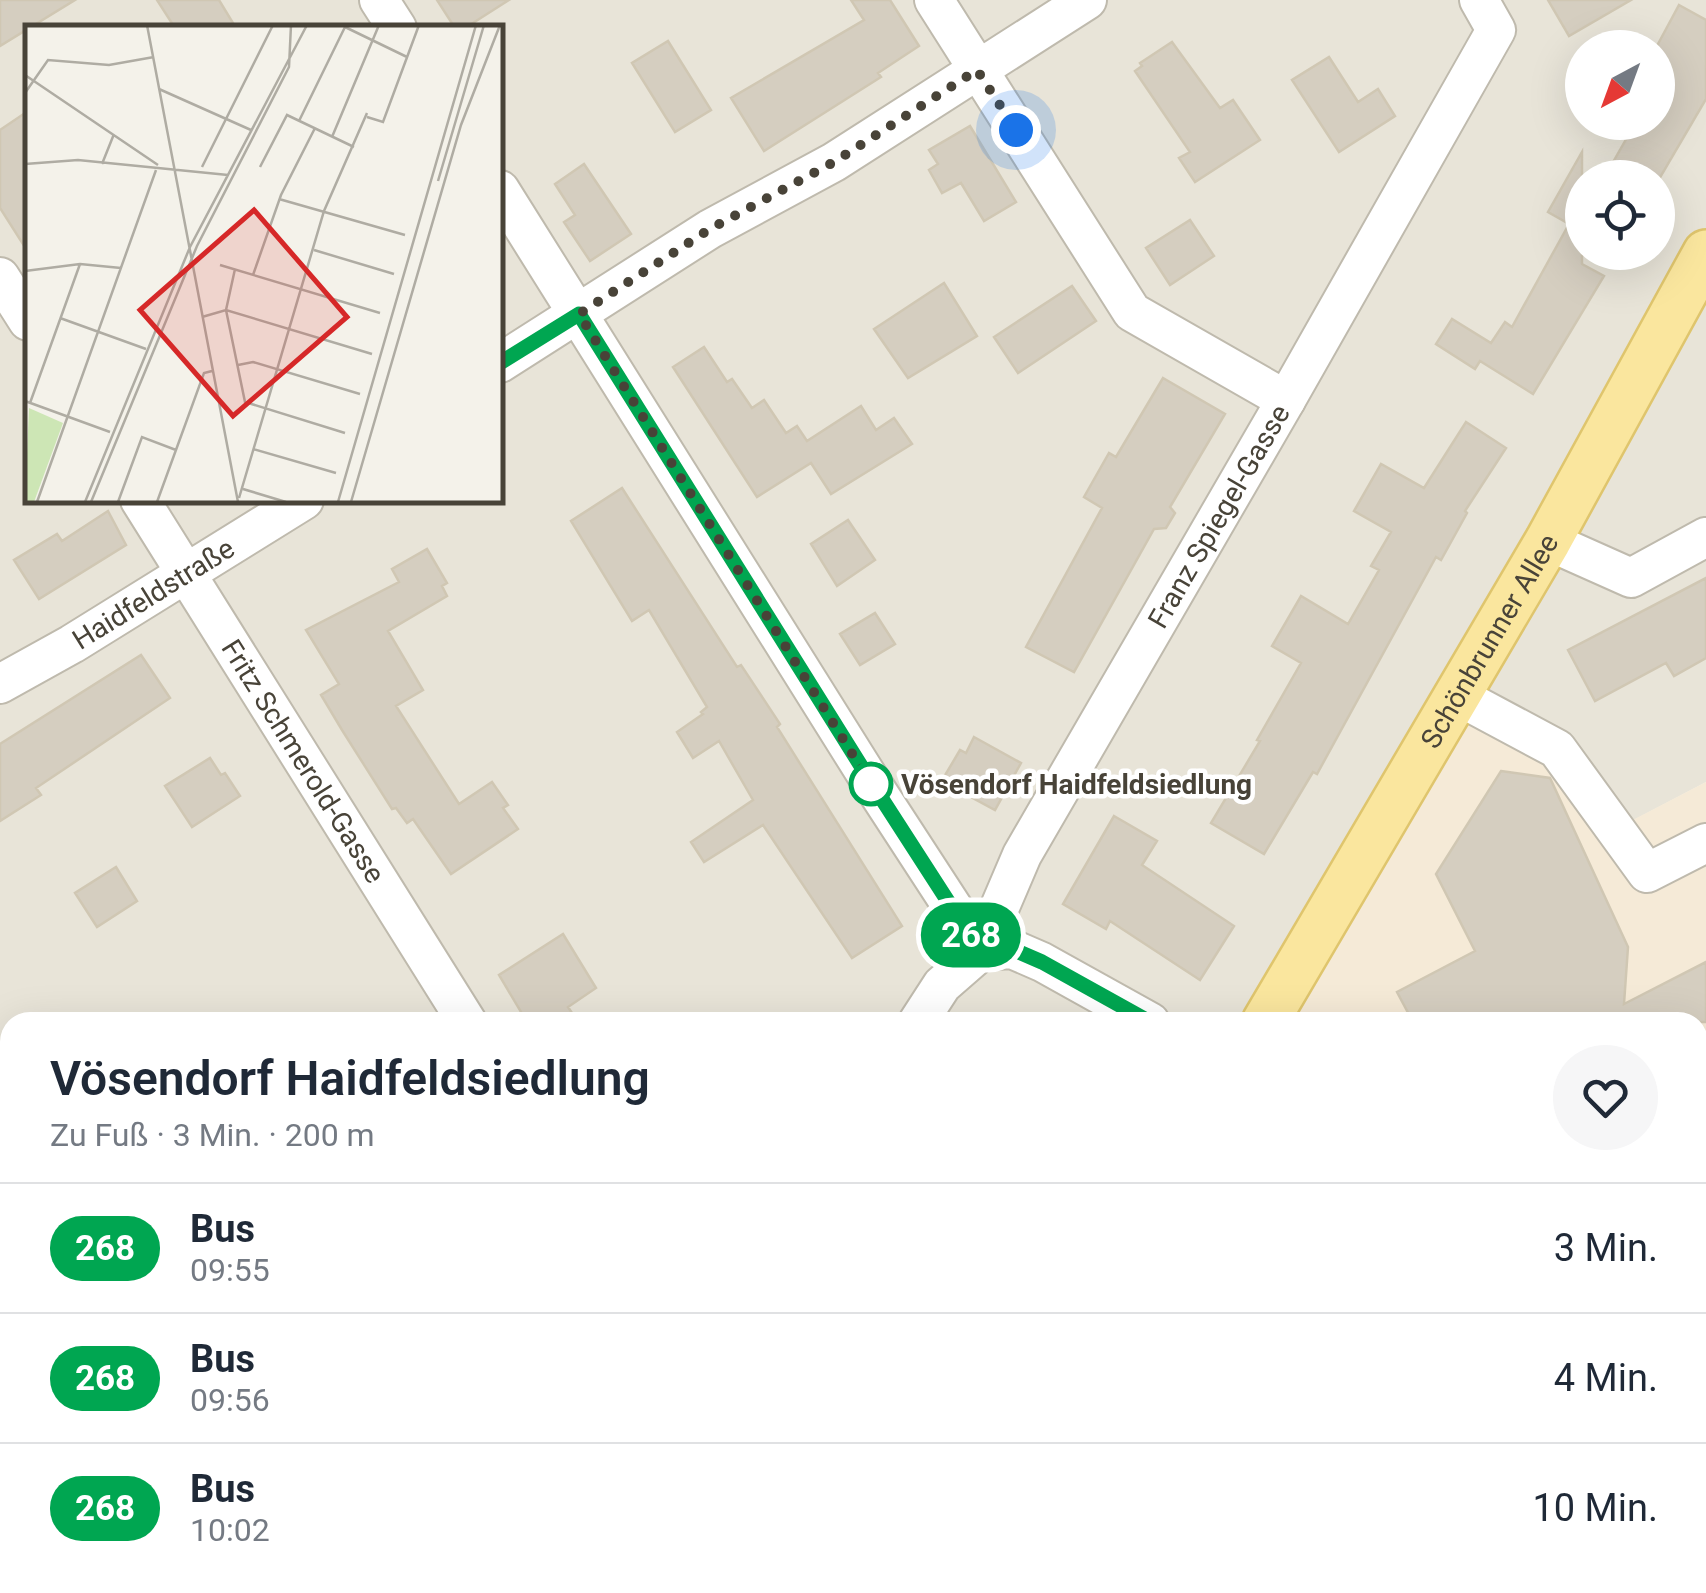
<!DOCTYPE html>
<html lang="de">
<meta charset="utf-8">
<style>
body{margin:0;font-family:Roboto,sans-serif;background:#f6f6f7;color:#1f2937;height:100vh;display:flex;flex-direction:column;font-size:38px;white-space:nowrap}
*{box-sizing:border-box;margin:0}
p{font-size:32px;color:#747a83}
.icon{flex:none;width:55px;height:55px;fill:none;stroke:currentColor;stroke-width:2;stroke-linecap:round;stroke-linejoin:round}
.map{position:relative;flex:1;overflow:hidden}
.drawer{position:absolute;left:0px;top:1012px;width:1708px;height:582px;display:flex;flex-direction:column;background:#fff;border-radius:30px 30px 0 0;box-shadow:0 10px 40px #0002}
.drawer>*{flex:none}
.badge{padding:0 20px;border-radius:32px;font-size:35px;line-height:65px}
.needle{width:65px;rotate:221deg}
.buttons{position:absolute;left:1565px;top:30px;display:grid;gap:20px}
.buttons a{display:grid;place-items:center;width:110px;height:110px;border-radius:50%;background:#fff;box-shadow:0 10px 40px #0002;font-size:50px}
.you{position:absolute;width:50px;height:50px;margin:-25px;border:8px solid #fff;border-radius:50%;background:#1a73e8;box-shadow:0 0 0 15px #1a73e833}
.map>.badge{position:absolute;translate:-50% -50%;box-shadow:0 0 0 5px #fff}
.round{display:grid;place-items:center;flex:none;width:105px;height:105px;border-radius:52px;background:#f6f6f7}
.overview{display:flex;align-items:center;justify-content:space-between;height:170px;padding:0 50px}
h1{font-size:48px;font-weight:600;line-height:75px}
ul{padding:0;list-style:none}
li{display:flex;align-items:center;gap:30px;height:130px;padding:0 50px;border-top:2px solid #e0e1e3}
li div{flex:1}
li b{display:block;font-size:38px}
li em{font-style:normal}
li .badge{min-width:110px;font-weight:700;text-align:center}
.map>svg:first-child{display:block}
.residential{fill:#e8e4d8;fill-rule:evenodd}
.commercial{fill:#f5ead7}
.building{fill:#d5cec0;stroke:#d0c7b3;stroke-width:2.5}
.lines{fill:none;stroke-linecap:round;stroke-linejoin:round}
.minor-casing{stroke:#bfbaad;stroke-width:42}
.major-casing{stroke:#dfc56d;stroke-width:50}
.minor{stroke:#fff;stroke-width:38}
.major{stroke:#fae69e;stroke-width:45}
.tram{stroke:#989898;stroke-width:2.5}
.line-casing{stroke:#fff;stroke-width:22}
.line{stroke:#00a651;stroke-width:15}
.walk{stroke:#484338;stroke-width:10;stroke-dasharray:0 18}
.stop-dot{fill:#fff;stroke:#00a651;stroke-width:5}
.labels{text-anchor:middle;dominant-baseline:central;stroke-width:9;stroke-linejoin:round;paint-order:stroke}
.street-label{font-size:28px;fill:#484338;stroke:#fff}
.stop-label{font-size:28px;font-weight:bold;fill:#484338;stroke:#fff;text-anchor:start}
.inset-road{fill:none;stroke:#afaca3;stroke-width:2.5}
.view{fill:#d62828;fill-opacity:0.15;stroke:#d62828;stroke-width:5}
.inset-edge{fill:none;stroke:#484338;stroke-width:5}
</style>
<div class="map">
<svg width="1706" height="1593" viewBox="0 0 1706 1593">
<rect width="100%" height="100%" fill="#f4f2ea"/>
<!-- residential -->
<path class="residential" d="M 0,0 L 1706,0 L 1706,782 L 1249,1022 L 10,1022 L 10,1585 L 370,1585 L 374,1593 L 0,1593 ZM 28,28 L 500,28 L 500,500 L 28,500 ZM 1582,48 L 1658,48 L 1658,122 L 1582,122 ZM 1582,178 L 1658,178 L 1658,252 L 1582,252 Z"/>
<!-- commercial -->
<path class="commercial" d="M 1476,690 L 1627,823 L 1706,782 L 1706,1214 L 1698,1218 L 1698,1022 L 1249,1022 Z
M 1706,1395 L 1706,1593 L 1274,1593 L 1291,1585 L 1698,1585 L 1698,1399 Z
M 370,1585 L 939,1585 L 923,1593 L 374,1593 Z"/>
<!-- building -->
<path class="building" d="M 0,0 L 75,0 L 0,46 Z
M 157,0 L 219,0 L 236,28 L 175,28 Z
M 437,0 L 509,0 L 465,28 L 455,28 Z
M 851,0 L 890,0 L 919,46 L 878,73 L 881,77 L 764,151 L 731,98 L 864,20 Z
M 1548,0 L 1631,0 L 1569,36 Z
M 1679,5 L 1706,20 L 1706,99 L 1658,181 L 1658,178 L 1604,178 L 1636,122 L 1658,122 L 1658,44 Z
M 668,41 L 711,110 L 675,132 L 632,63 Z
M 1172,42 L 1220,108 L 1233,100 L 1260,140 L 1195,182 L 1179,158 L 1190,152 L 1135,71 L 1142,66 L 1140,63 Z
M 1329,57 L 1358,102 L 1378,89 L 1395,116 L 1339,152 L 1292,80 Z
M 28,111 L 28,252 L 0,208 L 0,130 Z
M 970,126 L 1016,202 L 984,221 L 961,183 L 942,193 L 929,170 L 938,164 L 929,150 Z
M 1582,152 L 1582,264 L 1604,276 L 1533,394 L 1480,361 L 1475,369 L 1436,344 L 1452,319 L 1491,343 L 1505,322 L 1512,327 L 1569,224 L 1548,212 Z
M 584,164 L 631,234 L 590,261 L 564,222 L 575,215 L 555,184 Z
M 1190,220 L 1214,256 L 1170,285 L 1146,248 Z
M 944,283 L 977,336 L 908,378 L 874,329 Z
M 1072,286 L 1096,321 L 1018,373 L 994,337 Z
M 704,347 L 727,382 L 732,379 L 752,408 L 764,400 L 786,433 L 797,426 L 807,441 L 861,406 L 876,430 L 894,418 L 912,444 L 831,494 L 811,463 L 757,497 L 673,367 Z
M 1163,378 L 1225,414 L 1170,507 L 1175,513 L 1166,528 L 1154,529 L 1074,672 L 1026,647 L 1102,508 L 1084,497 L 1109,453 L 1116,457 Z
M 1466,422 L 1506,448 L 1465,511 L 1467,513 L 1441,560 L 1436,557 L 1317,774 L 1313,772 L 1264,854 L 1211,823 L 1260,741 L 1257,740 L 1301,663 L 1272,646 L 1301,596 L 1348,624 L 1379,570 L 1371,566 L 1391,532 L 1354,511 L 1381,464 L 1424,488 Z
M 622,488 L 737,667 L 741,665 L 780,724 L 777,727 L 902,926 L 852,958 L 763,825 L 704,862 L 691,842 L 753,800 L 719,741 L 693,758 L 677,732 L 703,714 L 701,712 L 707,707 L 649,610 L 632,621 L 571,521 Z
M 108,511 L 126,545 L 39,599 L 14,560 L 57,534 L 62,541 Z
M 848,520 L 875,560 L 837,586 L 811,544 Z
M 427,549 L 447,583 L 442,586 L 447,596 L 388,631 L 423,690 L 396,706 L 459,804 L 492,782 L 508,805 L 503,808 L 518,829 L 451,874 L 413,819 L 407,823 L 396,808 L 392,809 L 342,730 L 321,695 L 339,684 L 306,630 L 399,582 L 392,569 Z
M 1706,578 L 1706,658 L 1674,676 L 1666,663 L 1595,701 L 1568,650 Z
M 875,613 L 895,644 L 860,665 L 840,634 Z
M 141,655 L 170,698 L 36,788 L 41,795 L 0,821 L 0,744 Z
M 974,737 L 1021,763 L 995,810 L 947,784 L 950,780 L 944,777 L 960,750 L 966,753 Z
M 210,758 L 221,775 L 225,773 L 240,796 L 192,827 L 165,786 Z
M 1501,771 L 1550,778 L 1628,947 L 1624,1004 L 1706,962 L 1706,1022 L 1413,1022 L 1397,992 L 1475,951 L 1436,874 Z
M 1114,816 L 1157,841 L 1142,865 L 1234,926 L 1200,980 L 1110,921 L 1106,929 L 1063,904 Z
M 116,867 L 137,901 L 97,927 L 75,893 Z
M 563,934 L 596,988 L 568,1007 L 578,1022 L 527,1022 L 499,975 Z"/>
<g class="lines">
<defs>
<g id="minor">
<path d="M 379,0 L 397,28"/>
<path d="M 934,0 L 1132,312 L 1286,400"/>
<path d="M 500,190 L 871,782 L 981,951"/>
<path d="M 0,277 L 28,321"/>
<path d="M 500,363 L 710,229 L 834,162 L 1087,0"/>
<path id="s1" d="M 140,500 L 467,1022"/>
<path d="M 1548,541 L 1631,578 L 1706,537"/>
<path id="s2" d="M 0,684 L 72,644 L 304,500"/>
<path d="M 1456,695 L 1557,749 L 1647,873 L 1706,843"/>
<path d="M 981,951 L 1012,949 L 1042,962 L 1150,1022"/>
<path id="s3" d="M 918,1022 L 942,985 L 981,951 L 1022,855 L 1286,400 L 1496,30 L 1479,0"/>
<path d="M 0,1333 L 10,1328"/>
<path d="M 1391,1585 L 1402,1591"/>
</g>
<g id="major">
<path id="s4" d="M 1265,1022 L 1548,541 L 1706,253"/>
<path d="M 1698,1336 L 1706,1332"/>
<path d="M 914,1593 L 918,1585"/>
<path d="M 974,1593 L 978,1585"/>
<path d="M 1157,1593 L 1174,1585"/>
</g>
</defs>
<!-- minor casing -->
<use href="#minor" class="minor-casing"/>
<!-- major casing -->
<use href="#major" class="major-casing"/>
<!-- minor -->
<use href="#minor" class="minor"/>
<!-- major -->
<use href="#major" class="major"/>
<!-- tram -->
<path class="tram" d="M 1698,1240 L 1706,1236
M 1698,1263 L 1706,1259
M 958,1593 L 974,1585
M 1006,1593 L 1024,1585"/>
</g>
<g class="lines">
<defs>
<path id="line" d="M 500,363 L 579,314 L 871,782 L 980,951 L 1012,949 L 1042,962 L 1150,1022"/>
</defs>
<!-- line casing -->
<use href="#line" class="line-casing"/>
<!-- line -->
<use href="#line" class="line"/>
<!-- walk -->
<path class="walk" d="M 871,784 L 579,314 L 710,229 L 834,162 L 977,70 L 1016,130"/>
</g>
<!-- markers -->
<circle class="stop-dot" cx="871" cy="784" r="20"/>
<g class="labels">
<!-- street labels -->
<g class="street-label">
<text stroke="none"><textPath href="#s3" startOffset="592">Franz Spiegel-Gasse</textPath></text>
<text stroke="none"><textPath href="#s2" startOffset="178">Haidfeldstraße</textPath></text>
<text stroke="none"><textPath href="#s4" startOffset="442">Schönbrunner Allee</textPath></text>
<text stroke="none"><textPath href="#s1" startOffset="308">Fritz Schmerold-Gasse</textPath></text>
</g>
<!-- stop labels -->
<g class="stop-label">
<text x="901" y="784">Vösendorf Haidfeldsiedlung</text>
</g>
</g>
<!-- overview -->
<g transform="translate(25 25)">
<rect width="478" height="478" fill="#f4f2ea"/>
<path d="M 4,383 L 38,398 L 9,477 L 0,477 Z" fill="#cde6b5"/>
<path class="inset-road" d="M 122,0 L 213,477M 320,2 L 382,32M 0,50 L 133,140M 134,64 L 226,105M 0,68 L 23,35 L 84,40 L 129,32M 342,92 L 358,97 L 394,0M 274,96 L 320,2M 307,112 L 354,0M 0,139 L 53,135 L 203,150M 77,139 L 89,109M 177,142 L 248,0M 235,142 L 262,90 L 329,122M 413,156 L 459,0M 254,174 L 380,210M 289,225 L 369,249M 195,240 L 355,288M 210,244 L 201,285 L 220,377 L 320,408M 0,246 L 55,239 L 96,243M 228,250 L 256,170 L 290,103M 177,292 L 201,285 L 347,329M 35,293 L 121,324M 213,340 L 228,337 L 335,369M 0,376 L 85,407M 5,378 L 55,239M 228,424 L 311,448M 218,464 L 261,477M 214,473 L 299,186 L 342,88M 12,477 L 131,145M 60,477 L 165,222 L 282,0M 66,477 L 172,221 L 264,42 L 266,0M 93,477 L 117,412 L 151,425M 132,477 L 179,348 L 187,346M 313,477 L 451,0M 326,477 L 436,100 L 475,0"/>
<path class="view" d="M 229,185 L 322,292 L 208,391 L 115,285 Z"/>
<rect width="478" height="478" class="inset-edge"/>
</g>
</svg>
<div class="buttons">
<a><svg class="needle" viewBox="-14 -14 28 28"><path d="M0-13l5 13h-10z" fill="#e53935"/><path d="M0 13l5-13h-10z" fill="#747a83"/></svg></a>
<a><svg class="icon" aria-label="locate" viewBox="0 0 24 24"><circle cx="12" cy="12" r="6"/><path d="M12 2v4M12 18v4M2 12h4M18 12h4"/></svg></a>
</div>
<div class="you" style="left:1016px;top:130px"></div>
<b class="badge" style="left:971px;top:935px;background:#00a651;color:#fff">268</b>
<section class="drawer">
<div class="overview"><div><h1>Vösendorf Haidfeldsiedlung</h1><p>Zu Fuß · 3 Min. · 200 m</p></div><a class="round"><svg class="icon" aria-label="heart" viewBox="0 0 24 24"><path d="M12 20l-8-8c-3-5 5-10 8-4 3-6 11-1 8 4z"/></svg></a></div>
<ul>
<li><span class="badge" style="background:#00a651;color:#fff">268</span><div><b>Bus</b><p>09:55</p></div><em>3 Min.</em></li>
<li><span class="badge" style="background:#00a651;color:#fff">268</span><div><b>Bus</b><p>09:56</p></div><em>4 Min.</em></li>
<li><span class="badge" style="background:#00a651;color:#fff">268</span><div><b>Bus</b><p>10:02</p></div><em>10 Min.</em></li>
</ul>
</section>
</div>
